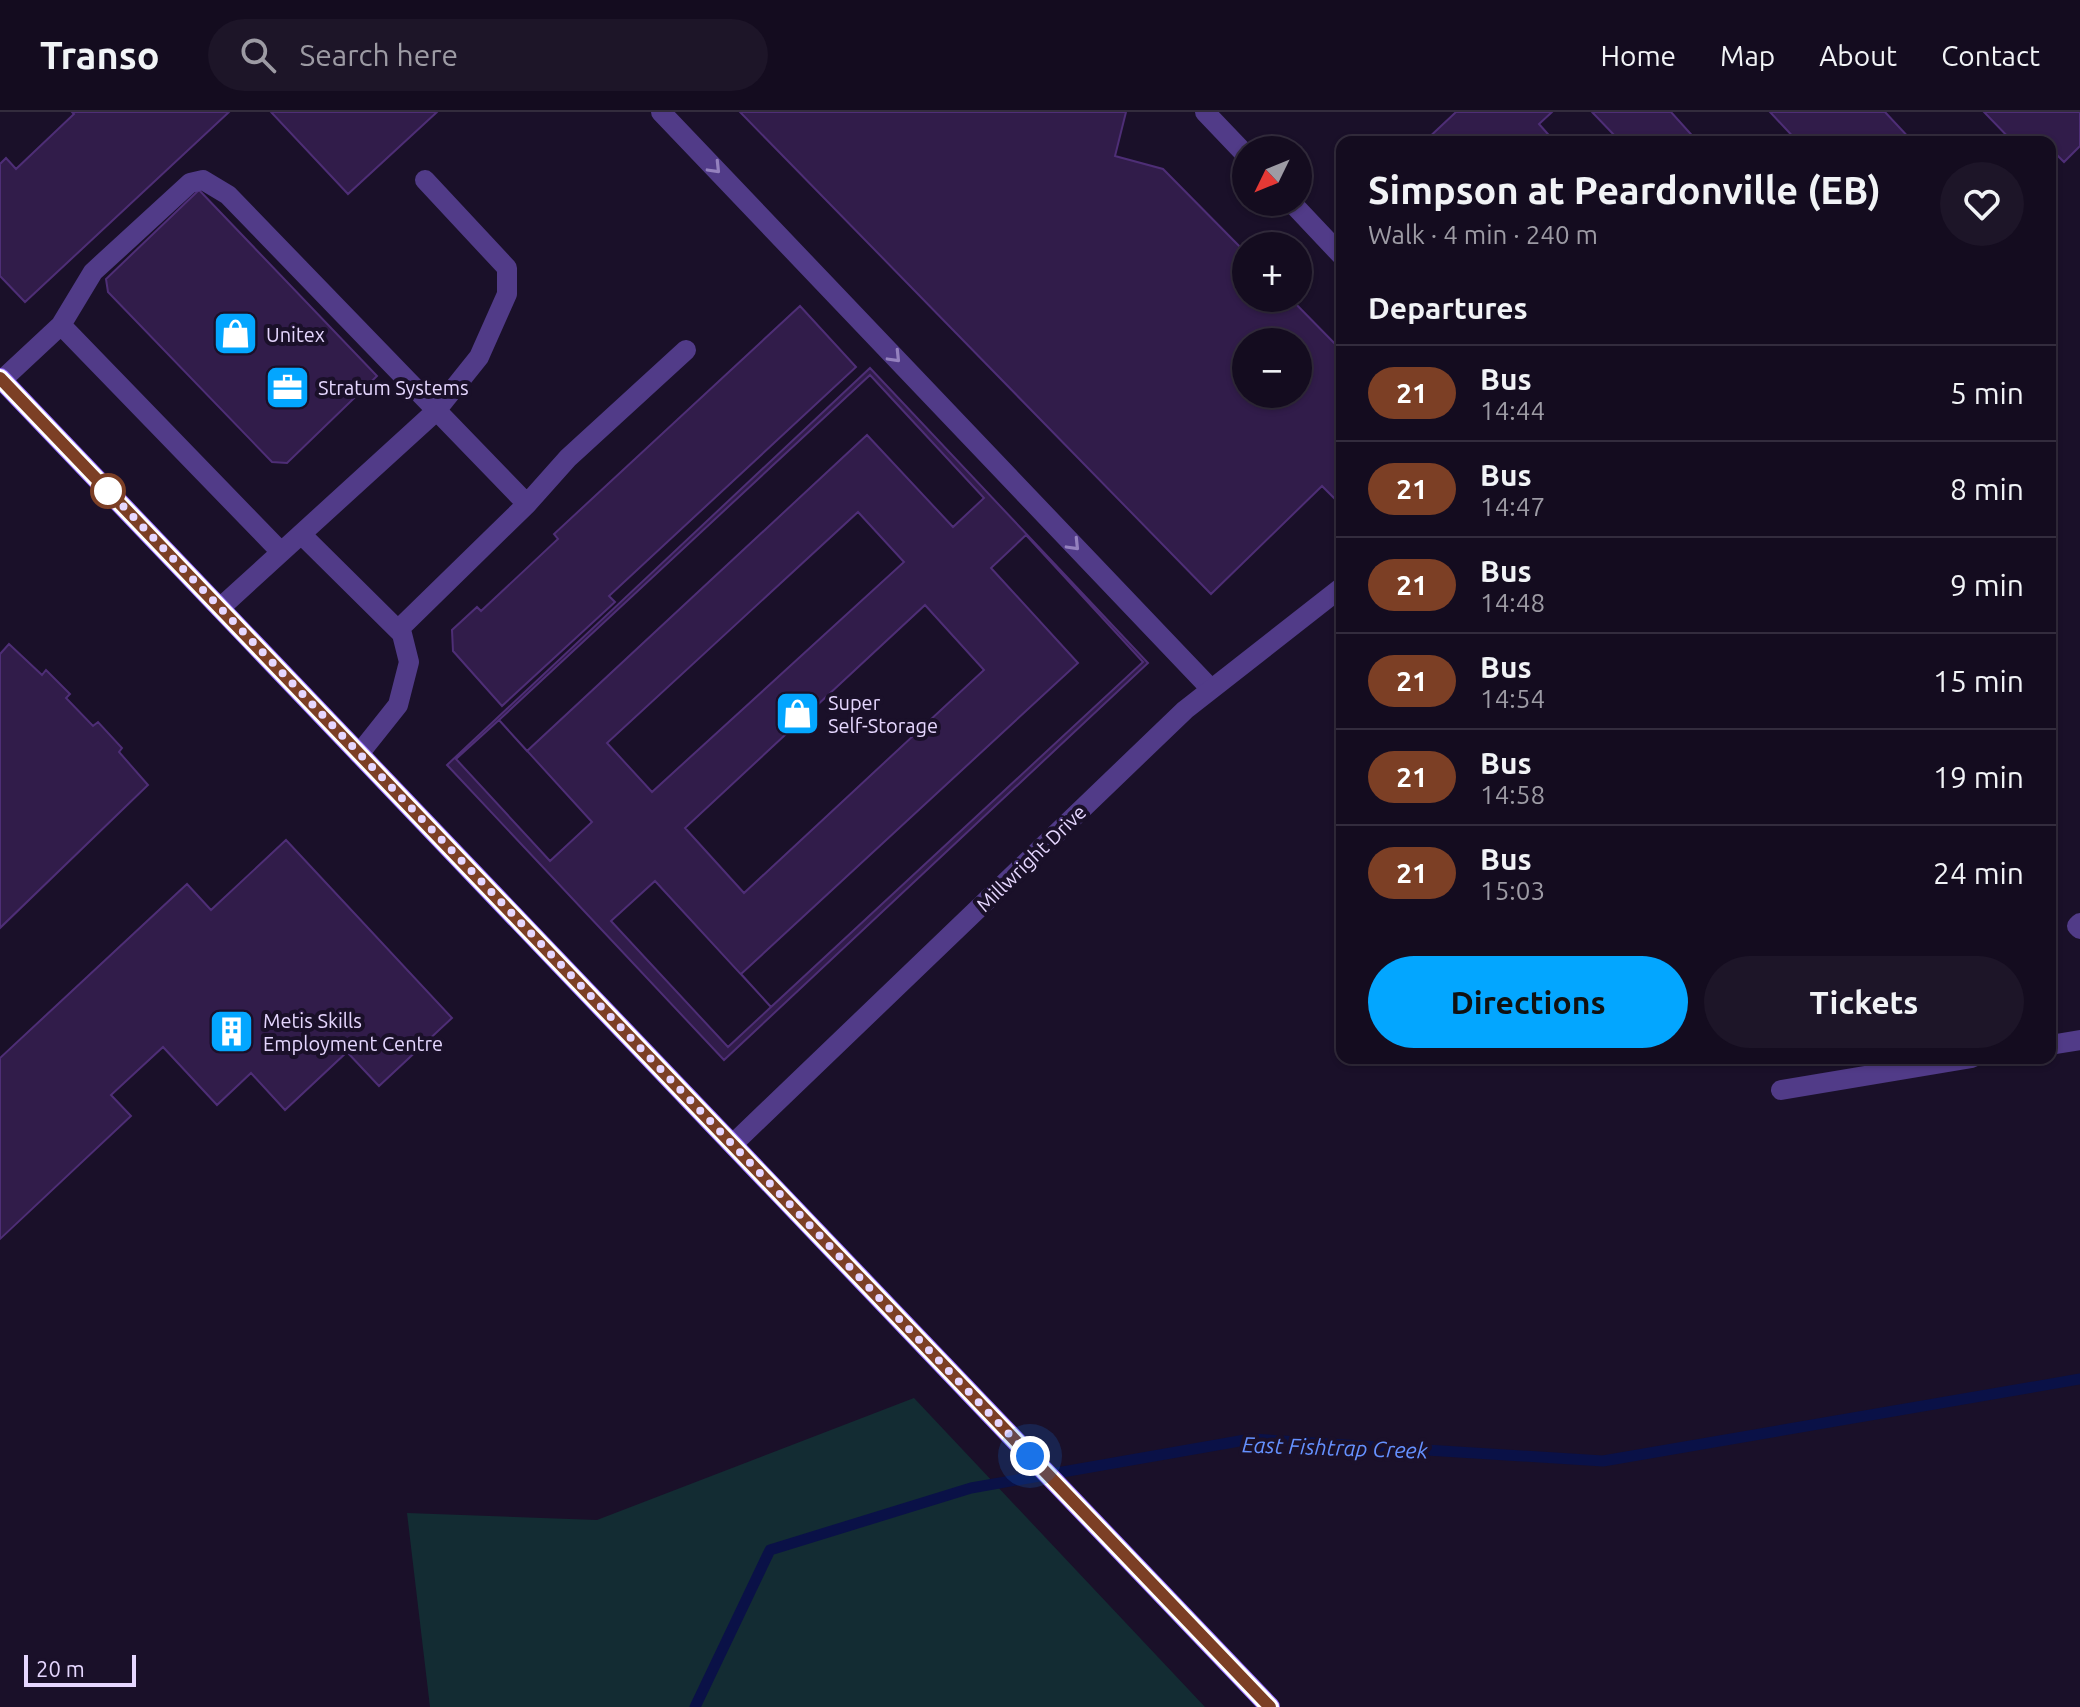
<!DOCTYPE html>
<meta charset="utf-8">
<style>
body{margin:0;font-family:Ubuntu,sans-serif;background:#1d1528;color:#f1f3f6;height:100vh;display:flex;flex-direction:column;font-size:30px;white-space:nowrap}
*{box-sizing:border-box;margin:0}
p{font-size:26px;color:#9d9ba4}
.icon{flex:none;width:44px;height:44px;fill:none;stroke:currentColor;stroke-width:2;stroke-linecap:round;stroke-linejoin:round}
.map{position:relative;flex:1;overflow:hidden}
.drawer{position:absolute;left:1336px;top:24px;width:720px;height:928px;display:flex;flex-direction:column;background:#140c1f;border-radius:16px;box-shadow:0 2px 6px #0004,0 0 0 2px #332c3d}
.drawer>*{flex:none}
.badge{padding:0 16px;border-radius:26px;font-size:28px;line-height:52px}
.needle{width:52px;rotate:227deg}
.fabs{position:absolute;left:1232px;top:24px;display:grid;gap:16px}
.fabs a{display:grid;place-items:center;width:80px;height:80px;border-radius:50%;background:#140c1f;box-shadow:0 2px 6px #0004,0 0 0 2px #332c3d;font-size:40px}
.scale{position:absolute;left:24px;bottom:20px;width:112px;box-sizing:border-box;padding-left:8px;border:4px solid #e6d7ff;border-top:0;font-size:22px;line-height:28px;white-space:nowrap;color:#e6d7ff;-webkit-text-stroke:6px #1a1029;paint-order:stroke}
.you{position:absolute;width:40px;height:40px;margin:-20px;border:6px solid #fff;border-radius:50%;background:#1a73e8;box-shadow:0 0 0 12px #1a73e833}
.map>.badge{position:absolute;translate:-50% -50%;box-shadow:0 0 0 4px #fff}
h2{padding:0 32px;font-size:30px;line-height:72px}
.round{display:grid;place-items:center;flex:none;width:84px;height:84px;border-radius:42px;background:#1d1528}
.overview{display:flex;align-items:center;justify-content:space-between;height:136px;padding:0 32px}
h1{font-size:38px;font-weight:600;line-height:60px}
.button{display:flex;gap:16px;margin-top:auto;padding:16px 32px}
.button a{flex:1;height:92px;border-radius:48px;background:#03a6ff;color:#111;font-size:32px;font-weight:600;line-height:92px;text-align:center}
.button a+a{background:#1d1528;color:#f1f3f6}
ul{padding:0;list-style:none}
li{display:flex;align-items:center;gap:24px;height:96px;padding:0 32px;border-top:2px solid #332c3d}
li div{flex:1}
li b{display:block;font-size:30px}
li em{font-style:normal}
li .badge{min-width:88px;font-weight:700;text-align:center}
header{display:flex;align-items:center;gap:48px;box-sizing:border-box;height:112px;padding:0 40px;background:#140c1f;border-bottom:2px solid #332c3d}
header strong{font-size:38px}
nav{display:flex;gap:44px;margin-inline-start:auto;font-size:28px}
.search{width:560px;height:72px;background:#1d1528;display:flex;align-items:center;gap:20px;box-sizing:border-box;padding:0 28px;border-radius:44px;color:#9d9ba4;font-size:30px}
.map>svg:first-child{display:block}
.green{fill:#132c33}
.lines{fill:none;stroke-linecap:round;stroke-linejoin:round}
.stream{stroke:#0a1147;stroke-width:11}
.building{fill:#311c4a;stroke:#4e2e76;stroke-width:2;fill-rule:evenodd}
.service{stroke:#513b88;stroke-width:20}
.minor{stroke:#513b88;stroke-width:20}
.secondary{stroke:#976eff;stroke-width:20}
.oneway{stroke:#9481be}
.line-casing{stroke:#fff;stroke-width:18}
.line{stroke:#7c3f25;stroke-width:12}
.walk{stroke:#e6d7ff;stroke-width:8;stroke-dasharray:0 14.4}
.stop-dot{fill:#fff;stroke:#7c3f25;stroke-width:4}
.labels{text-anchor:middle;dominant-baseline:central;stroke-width:8;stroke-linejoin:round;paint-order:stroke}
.poi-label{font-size:20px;fill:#e6d7ff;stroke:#1a1029;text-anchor:start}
.street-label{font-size:20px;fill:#e6d7ff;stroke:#1a1029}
.water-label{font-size:22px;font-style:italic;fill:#6591ff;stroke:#1a1029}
</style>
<header>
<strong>Transo</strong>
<div class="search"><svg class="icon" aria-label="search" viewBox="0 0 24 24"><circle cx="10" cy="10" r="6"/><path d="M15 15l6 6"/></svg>Search here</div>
<nav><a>Home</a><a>Map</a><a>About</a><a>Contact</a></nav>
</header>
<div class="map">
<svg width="2080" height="1595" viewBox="0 0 2080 1595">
<rect width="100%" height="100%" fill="#1a1029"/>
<!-- green -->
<path class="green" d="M 914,1286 L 1205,1595 L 430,1595 L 407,1401 L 597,1408 Z"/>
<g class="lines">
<!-- stream -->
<path class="stream" d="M 695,1595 L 770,1438 L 971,1376 L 1251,1327 L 1603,1349 L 2080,1267"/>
</g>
<!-- building -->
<path class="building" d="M 72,0 L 229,0 L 25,190 L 0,164 L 0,52 L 6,46 L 16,57 L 74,2 Z
M 271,0 L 437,0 L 348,82 Z
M 740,0 L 1126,0 L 1115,44 L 1163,57 L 1246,141 L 1246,186 L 1290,186 L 1342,239 L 1342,378 L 1334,386 L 1322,374 L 1211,482 ZM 1246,230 L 1298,230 L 1298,282 L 1246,282 Z
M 1456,0 L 1552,0 L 1539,12 L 1555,30 L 1424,30 Z
M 1592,0 L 1671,0 L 1698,30 L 1610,30 L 1616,25 Z
M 1770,0 L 1885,0 L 1913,30 L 1798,30 Z
M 1984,0 L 2080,0 L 2080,34 L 2064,50 L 2050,36 L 2050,30 L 2013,30 Z
M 199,78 L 377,264 L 287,351 L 272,350 L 108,180 L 106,167 Z
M 800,194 L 856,255 L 609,484 L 615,490 L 502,594 L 453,539 L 452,518 L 477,495 L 481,499 L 558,427 L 554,422 Z
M 870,256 L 1148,551 L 724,948 L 447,653 Z
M 870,263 L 984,386 L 953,415 L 867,323 L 527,639 L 499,608 Z
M 858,400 L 904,450 L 652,680 L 607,631 Z
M 1026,423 L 1143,550 L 771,895 L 741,862 L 1078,551 L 991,456 Z
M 925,493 L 984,558 L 744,781 L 685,716 Z
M 9,532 L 42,563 L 46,558 L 70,582 L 66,586 L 93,614 L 98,610 L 122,636 L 119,640 L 148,673 L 0,816 L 0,542 Z
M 499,608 L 592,710 L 550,749 L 456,647 Z
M 286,728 L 452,906 L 379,974 L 347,940 L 285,998 L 251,961 L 217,993 L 163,935 L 111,983 L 131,1004 L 0,1127 L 0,946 L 187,772 L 211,798 Z
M 655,769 L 771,895 L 728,935 L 611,809 Z"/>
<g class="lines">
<!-- service -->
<path class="service" d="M 661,0 L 1211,577
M 1205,0 L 1246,43
M 1291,90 L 1342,144
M 61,213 L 93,160 L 190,71 L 203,68 L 228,83 L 527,392 L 398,518
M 2,268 L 61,213 L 281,440
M 527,392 L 568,346 L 686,238
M 301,422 L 402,522 L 409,550 L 398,593 L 359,642
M 220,496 L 435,300 L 479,245 L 507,182 L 507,156 L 425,68
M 2080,811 L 2077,814 L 2080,817
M 2050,933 L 2080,928
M 1781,978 L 1972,946"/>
<!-- minor -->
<path class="minor" d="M 733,1032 L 1185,598 L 1342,475"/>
<!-- secondary -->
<path class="secondary" d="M 0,266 L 1270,1595"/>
</g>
<!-- one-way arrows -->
<defs><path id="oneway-chevron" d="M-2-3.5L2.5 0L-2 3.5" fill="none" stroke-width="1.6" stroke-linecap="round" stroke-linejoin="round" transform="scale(2)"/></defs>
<g class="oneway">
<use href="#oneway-chevron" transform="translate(715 56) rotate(46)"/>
<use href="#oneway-chevron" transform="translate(895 245) rotate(46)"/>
<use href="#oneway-chevron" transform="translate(1074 433) rotate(46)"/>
</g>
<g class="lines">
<defs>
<path id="line" d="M 0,266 L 1270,1595"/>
</defs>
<!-- line casing -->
<use href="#line" class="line-casing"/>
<!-- line -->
<use href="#line" class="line"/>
<!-- walk -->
<path class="walk" d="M 108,379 L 101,371 L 1030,1344"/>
</g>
<!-- icons -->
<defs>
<symbol id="shop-square" viewBox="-11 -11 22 22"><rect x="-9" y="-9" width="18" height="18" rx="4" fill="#03a6ff" stroke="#1a1029"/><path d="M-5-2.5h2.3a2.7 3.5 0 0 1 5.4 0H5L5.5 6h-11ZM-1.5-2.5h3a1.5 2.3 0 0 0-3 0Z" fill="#fff"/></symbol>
<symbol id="office-square" viewBox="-11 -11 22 22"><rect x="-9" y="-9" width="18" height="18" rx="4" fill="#03a6ff" stroke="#1a1029"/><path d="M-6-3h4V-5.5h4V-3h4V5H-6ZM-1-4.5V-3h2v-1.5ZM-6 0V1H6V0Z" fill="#fff"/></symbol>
<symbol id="building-square" viewBox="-11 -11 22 22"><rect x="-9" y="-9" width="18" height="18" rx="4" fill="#03a6ff" stroke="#1a1029"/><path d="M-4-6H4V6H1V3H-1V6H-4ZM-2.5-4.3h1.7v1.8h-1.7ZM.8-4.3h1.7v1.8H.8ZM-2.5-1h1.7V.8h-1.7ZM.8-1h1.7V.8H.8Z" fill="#fff"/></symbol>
</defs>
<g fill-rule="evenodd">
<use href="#shop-square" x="210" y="196" width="51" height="51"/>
<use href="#office-square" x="262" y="250" width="51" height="51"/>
<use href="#shop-square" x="772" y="576" width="51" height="51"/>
<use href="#building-square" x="206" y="894" width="51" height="51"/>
</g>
<!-- markers -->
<circle class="stop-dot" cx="108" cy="379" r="16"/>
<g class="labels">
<!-- poi labels -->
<g class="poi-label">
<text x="266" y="222">Unitex</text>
<text x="318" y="275">Stratum Systems</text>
<text x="828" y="590">Super<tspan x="828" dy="23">Self-Storage</tspan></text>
<text x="263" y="908">Metis Skills<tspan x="263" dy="23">Employment Centre</tspan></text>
</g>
<!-- street labels -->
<g class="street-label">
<text transform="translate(1031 746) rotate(-44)">Millwright Drive</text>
</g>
<!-- water labels -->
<g class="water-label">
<text transform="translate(1335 1335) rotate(2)">East Fishtrap Creek</text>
</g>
</g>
</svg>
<div class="fabs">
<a><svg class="needle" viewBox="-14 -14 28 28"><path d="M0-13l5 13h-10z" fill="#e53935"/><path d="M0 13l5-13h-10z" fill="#9d9ba4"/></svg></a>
<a>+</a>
<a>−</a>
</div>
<div class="scale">20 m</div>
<div class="you" style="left:1030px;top:1344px"></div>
<section class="drawer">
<div class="overview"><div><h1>Simpson at Peardonville (EB)</h1><p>Walk · 4 min · 240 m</p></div><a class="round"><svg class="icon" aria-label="heart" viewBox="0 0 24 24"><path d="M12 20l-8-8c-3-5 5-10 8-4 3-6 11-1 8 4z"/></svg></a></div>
<h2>Departures</h2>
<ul>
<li><span class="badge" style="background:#7c3f25;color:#fff">21</span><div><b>Bus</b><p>14:44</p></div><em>5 min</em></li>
<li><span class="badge" style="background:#7c3f25;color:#fff">21</span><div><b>Bus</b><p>14:47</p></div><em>8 min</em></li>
<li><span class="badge" style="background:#7c3f25;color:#fff">21</span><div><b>Bus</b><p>14:48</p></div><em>9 min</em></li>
<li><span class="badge" style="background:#7c3f25;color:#fff">21</span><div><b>Bus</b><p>14:54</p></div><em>15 min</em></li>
<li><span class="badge" style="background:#7c3f25;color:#fff">21</span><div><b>Bus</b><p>14:58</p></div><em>19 min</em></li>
<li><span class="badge" style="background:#7c3f25;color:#fff">21</span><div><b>Bus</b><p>15:03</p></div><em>24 min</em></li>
</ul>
<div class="button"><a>Directions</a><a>Tickets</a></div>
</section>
</div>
